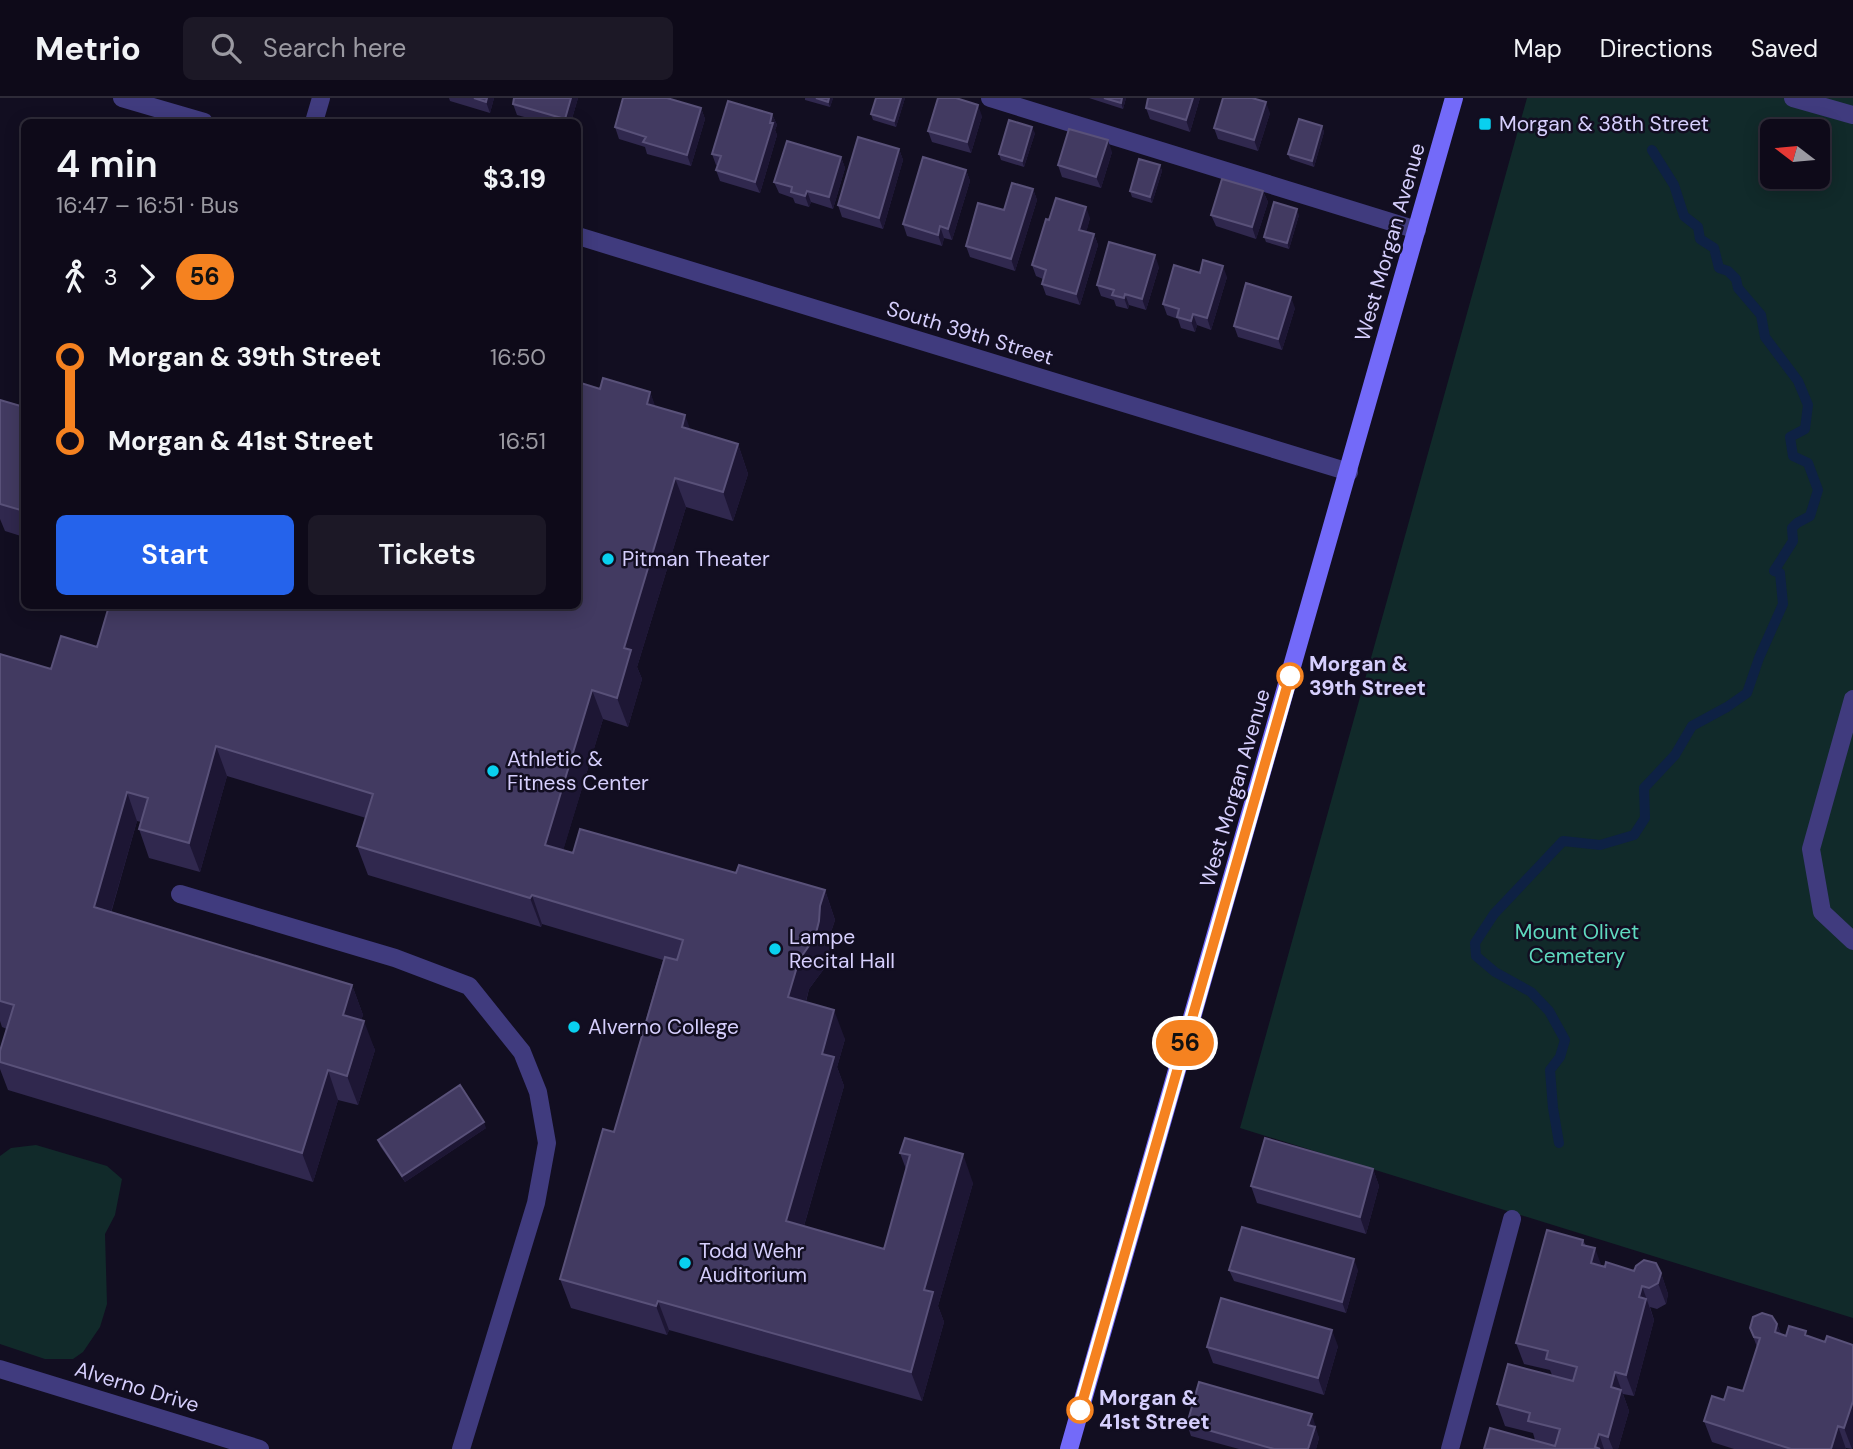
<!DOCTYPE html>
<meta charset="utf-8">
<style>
body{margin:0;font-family:"DM Sans",sans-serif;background:#1c1826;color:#f1f3f6;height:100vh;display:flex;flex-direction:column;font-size:26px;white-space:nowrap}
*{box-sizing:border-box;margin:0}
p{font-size:23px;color:#9b9aa2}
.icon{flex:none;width:38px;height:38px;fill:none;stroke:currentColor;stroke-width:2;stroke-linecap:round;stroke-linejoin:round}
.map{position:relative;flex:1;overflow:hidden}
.details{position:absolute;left:21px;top:21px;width:560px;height:490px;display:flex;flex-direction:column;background:#0e0a19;border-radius:10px;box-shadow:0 4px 18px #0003,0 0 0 2px #2e2b38}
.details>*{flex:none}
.badge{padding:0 14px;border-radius:23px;font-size:24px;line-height:46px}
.needle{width:46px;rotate:286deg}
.tools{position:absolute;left:1760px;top:21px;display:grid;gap:14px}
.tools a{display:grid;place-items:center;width:70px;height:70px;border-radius:10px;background:#0e0a19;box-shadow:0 4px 18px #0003,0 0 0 2px #2e2b38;font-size:35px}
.map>.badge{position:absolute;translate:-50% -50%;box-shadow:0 0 0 4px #fff}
.legs{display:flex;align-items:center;gap:10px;height:77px;padding:0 35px;font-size:23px}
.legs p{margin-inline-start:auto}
.headline{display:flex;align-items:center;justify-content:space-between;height:119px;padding:0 35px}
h1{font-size:38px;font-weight:600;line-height:52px}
.primary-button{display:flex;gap:14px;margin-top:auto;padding:14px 35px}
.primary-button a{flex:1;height:80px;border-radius:10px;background:#2563eb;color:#fff;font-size:28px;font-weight:600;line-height:80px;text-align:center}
.primary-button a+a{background:#1c1826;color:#f1f3f6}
ul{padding:0 35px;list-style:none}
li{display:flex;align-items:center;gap:24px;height:84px;font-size:26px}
li i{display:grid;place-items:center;width:10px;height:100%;margin:0 9px;background:currentColor}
li i::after{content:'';width:18px;height:18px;margin:-9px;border:5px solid;border-radius:50%;background:#0e0a19}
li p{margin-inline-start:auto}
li:first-child i{background:linear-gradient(#0000 50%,currentColor 0)}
li:last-child i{background:linear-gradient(currentColor 50%,#0000 0)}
header{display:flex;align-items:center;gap:42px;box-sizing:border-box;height:98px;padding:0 35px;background:#0e0a19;border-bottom:2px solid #2e2b38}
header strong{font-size:33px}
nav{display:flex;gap:38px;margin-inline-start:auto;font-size:24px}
.search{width:490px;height:63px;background:#1c1826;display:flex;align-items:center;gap:18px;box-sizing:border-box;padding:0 24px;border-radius:10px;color:#9b9aa2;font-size:26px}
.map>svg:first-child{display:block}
.green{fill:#112a2a;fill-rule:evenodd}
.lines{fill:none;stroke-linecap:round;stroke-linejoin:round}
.stream{stroke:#0e2144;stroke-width:10}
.lane{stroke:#403b7e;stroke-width:18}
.street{stroke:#403b7e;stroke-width:18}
.secondary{stroke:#736af9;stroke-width:18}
.wall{fill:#30284e}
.shaded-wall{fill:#1d1634}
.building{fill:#423a61;stroke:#595179;stroke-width:2}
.line-1-casing{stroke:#fff;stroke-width:16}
.line-1{stroke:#f58220;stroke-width:10}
.poi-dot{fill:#09d0ef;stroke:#120e21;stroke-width:2.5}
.stop-1-dot{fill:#fff;stroke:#f58220;stroke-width:3.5}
.labels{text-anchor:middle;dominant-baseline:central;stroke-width:5;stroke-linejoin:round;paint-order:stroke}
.poi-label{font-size:21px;fill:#d6cffd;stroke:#120e21;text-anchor:start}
.street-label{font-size:21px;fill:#d6cffd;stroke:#120e21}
.stop-label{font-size:21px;font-weight:bold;fill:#d6cffd;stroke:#120e21;text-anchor:start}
.park-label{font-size:21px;fill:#5fdabf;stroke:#120e21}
</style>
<header>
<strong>Metrio</strong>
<div class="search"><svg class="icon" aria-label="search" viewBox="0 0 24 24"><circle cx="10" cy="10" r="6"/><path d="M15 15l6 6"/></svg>Search here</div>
<nav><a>Map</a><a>Directions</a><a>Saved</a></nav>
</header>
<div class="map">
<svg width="1853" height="1351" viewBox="0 0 1853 1351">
<rect width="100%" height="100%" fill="#120e21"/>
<!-- green -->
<path class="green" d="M 1527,0 L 1853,0 L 1853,1220 L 1240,1030 ZM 1773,33 L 1818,33 L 1818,79 L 1773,79 Z
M 36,1047 L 107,1068 L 122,1081 L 115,1117 L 105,1136 L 107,1206 L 100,1229 L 83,1254 L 73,1261 L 45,1261 L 0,1246 L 0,1058 L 11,1050 Z"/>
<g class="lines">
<!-- stream -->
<path class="stream" d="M 1559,1045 L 1553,1010 L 1550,972 L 1560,959 L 1565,942 L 1549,913 L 1531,894 L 1495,874 L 1476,858 L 1475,845 L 1494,816 L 1563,743 L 1600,747 L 1634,737 L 1645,720 L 1644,690 L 1675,657 L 1692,628 L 1727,609 L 1747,595 L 1759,560 L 1783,506 L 1780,475 L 1774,473 L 1793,443 L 1792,430 L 1797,425 L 1810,418 L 1818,392 L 1808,365 L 1793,358 L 1790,339 L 1805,331 L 1808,307 L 1798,283 L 1765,239 L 1761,217 L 1738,190 L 1736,181 L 1728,173 L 1719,170 L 1714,150 L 1700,141 L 1698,129 L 1684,118 L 1674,87 L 1652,52"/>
<!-- lane -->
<path class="lane" d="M 990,0 L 1417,132
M 1793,0 L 1853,17
M 1853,601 L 1811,751 L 1822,814 L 1853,843
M 180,796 L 395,860 L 469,888 L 522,954 L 538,994 L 547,1045 L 536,1105 L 461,1351
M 0,1271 L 260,1351
M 1450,1351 L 1512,1121"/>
<!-- street -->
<path class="street" d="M 122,0 L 204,24
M 314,24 L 321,0
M 578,138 L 1349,374"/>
<!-- secondary -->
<path class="secondary" d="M 1069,1351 L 1454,0"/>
</g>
<!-- wall -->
<path class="wall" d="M 449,0 L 494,0 L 490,15 L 450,3 Z
M 578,0 L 571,24 L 543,24 L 517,17 L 513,6 Z
M 805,0 L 833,0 L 830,9 L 805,2 Z
M 876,0 L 905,0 L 896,29 L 873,22 L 871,16 Z
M 1089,0 L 1126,0 L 1123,11 Z
M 1148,0 L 1200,0 L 1190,34 L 1150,21 L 1146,10 Z
M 701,10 L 705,21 L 691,68 L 647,56 L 645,49 L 619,41 L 615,29 Z
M 1270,15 L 1258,53 L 1218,41 L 1214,30 Z
M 772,16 L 777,27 L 775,32 L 777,37 L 760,95 L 720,83 L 716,72 L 718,68 L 716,67 L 712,56 Z
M 982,18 L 971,55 L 932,44 L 928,33 Z
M 1322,28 L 1324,34 L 1314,69 L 1290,61 L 1288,56 Z
M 1035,35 L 1024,69 L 1001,62 L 999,56 Z
M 899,51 L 903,62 L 883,131 L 842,119 L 838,107 Z
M 1112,54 L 1101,90 L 1062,79 L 1058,67 Z
M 841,59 L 845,70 L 833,111 L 811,104 L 809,109 L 795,105 L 793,100 L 779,95 L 774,84 Z
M 1160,67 L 1162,73 L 1152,105 L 1132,99 L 1130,93 Z
M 966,72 L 970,83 L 952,142 L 944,140 L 942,148 L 907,138 L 903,126 Z
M 1033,91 L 1037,102 L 1015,173 L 970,159 L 966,148 L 1004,112 Z
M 1263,93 L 1268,104 L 1256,141 L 1216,128 L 1211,117 Z
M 1299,117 L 1289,151 L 1266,144 L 1264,139 Z
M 1090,120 L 1086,134 L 1094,136 L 1098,147 L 1080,207 L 1046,197 L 1042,186 L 1043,181 L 1036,178 L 1032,167 L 1049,122 Z
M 1159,169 L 1146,212 L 1129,207 L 1128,211 L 1116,208 L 1114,202 L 1101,198 L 1097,187 Z
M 1200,175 L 1227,179 L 1211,232 L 1197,227 L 1195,234 L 1181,230 L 1178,221 L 1167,217 L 1163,206 Z
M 1295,210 L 1282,252 L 1238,239 L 1234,228 Z
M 600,291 L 650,294 L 655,309 L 691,332 L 738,346 L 748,376 L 733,423 L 686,409 L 637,569 L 642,581 L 628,629 L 603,621 L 563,752 L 573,755 L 736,775 L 825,792 L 835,822 L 830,837 L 830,852 L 826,868 L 809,891 L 806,904 L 845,941 L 837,969 L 844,988 L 804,1128 L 884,1151 L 906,1071 L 900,1055 L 905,1040 L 973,1085 L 938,1208 L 944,1224 L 922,1303 L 669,1232 L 667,1237 L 571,1210 L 560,1181 L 614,1034 L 663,862 L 542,826 L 541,829 L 368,777 L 357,748 L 366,720 L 227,678 L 200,774 L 149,760 L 139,731 L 141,724 L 137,723 L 111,815 L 352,887 L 363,917 L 361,922 L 375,952 L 358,1007 L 338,1002 L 313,1084 L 8,992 L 0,971 L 0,953 L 7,931 L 2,929 L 0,923 L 0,556 L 51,571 L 97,549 L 578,508 Z
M 0,302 L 24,309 L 24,439 L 5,433 L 0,421 Z
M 486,1030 L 405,1084 L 380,1048 L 378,1042 Z
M 1373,1071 L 1379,1088 L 1366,1136 L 1257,1105 L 1251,1088 Z
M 1583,1142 L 1586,1148 L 1601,1167 L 1634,1173 L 1661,1175 L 1668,1196 L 1666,1206 L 1657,1211 L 1650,1209 L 1654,1222 L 1634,1298 L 1623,1296 L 1629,1313 L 1618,1351 L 1484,1351 L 1535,1342 L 1533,1335 L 1505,1328 L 1497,1306 L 1552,1277 L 1550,1272 L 1524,1266 L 1516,1245 Z
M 1229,1172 L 1358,1172 L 1346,1215 L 1234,1183 Z
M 1777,1226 L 1781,1236 L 1786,1238 L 1808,1238 L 1825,1244 L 1853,1247 L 1853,1347 L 1852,1351 L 1846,1350 L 1846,1351 L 1734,1351 L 1712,1344 L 1704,1323 L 1724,1302 L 1743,1293 L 1757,1249 L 1750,1230 Z
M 1338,1248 L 1324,1297 L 1213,1265 L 1207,1249 Z
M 1187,1326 L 1316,1327 L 1315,1330 L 1319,1340 L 1316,1351 L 1239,1351 L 1191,1338 Z"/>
<!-- shaded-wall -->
<path class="shaded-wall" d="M 487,0 L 494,0 L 490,15 L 486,4 Z
M 571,0 L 578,0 L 571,24 L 566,24 L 565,21 Z
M 829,0 L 833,0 L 830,9 L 828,4 Z
M 901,0 L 905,0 L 896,29 L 894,23 Z
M 1122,0 L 1126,0 L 1123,11 L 1121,5 Z
M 1193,0 L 1200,0 L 1190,34 L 1186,22 Z
M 1266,4 L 1270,15 L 1258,53 L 1254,42 Z
M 978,7 L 982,18 L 971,55 L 967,44 Z
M 701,10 L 705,21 L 691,68 L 687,57 Z
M 772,16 L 777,27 L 775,32 L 777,37 L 760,95 L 755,84 Z
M 1322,28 L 1324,34 L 1314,69 L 1312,63 Z
M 1032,29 L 1035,35 L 1024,69 L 1022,63 Z
M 1108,42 L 1112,54 L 1101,90 L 1096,79 Z
M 899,51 L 903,62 L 883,131 L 879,120 Z
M 841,59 L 845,70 L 833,111 L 829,99 Z
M 1160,67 L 1162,73 L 1152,105 L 1150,99 Z
M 966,72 L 970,83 L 952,142 L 948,131 Z
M 1033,91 L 1037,102 L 1015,173 L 1011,161 Z
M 807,93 L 811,104 L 809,109 L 805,98 Z
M 1263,93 L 1268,104 L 1256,141 L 1252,129 Z
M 1086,109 L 1090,120 L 1084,143 L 1079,132 Z
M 1297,111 L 1299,117 L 1289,151 L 1287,145 Z
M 940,128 L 944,140 L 942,148 L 938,137 Z
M 1094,136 L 1098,147 L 1080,207 L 1076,196 Z
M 1155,157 L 1159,169 L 1146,212 L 1142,201 Z
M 1223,168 L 1227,179 L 1211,232 L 1207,220 Z
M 1125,196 L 1129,207 L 1128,211 L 1124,200 Z
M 1291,199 L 1295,210 L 1282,252 L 1278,241 Z
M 1193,216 L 1197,227 L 1195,234 L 1191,223 Z
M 650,294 L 661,323 L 647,306 Z
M 685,317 L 696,347 L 682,329 Z
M 738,346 L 748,376 L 733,423 L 723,394 Z
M 675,380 L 686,409 L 637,569 L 642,581 L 628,629 L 617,600 L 624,550 Z
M 592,592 L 603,621 L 556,776 L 545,747 Z
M 216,648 L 227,678 L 200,774 L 189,745 Z
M 127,694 L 137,723 L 104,838 L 94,809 Z
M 825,792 L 835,822 L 830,837 L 830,852 L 826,868 L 809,891 L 799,928 L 788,899 L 799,862 Z
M 532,797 L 542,826 L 541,829 L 530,800 Z
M 352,887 L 363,917 L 354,946 L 343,917 Z
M 834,912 L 845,941 L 837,969 L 844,988 L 797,1152 L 786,1123 L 822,956 Z
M 364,923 L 375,952 L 358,1007 L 347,978 Z
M 328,972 L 338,1002 L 313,1084 L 302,1055 Z
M 484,1024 L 486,1030 L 405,1084 L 402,1078 Z
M 963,1056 L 973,1085 L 938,1208 L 944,1224 L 922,1303 L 911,1274 L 924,1192 Z
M 1373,1071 L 1379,1088 L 1366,1136 L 1360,1119 Z
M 1595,1150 L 1603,1172 L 1591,1165 Z
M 1354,1161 L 1358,1172 L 1346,1215 L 1342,1204 Z
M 1661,1175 L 1668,1196 L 1666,1206 L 1658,1185 Z
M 1642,1188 L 1654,1222 L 1634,1298 L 1626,1277 L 1639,1199 Z
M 658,1203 L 669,1232 L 667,1237 L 656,1208 Z
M 1777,1226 L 1785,1247 L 1775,1234 Z
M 1332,1232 L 1338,1248 L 1324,1297 L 1318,1280 Z
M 1615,1274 L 1629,1313 L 1618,1351 L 1613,1351 L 1608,1339 L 1611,1289 Z
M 1853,1303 L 1853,1347 L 1852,1351 L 1844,1330 Z
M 1312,1316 L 1319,1340 L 1316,1351 L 1308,1351 L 1308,1327 Z
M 1838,1328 L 1846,1351 L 1831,1351 Z
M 1599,1336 L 1604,1351 L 1595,1351 Z"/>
<!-- building -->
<path class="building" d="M 474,0 L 487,0 L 486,4 Z
M 514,0 L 571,0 L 565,21 L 513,6 Z
M 623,0 L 667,0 L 701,10 L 687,57 L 643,44 L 646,39 L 615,29 Z
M 816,0 L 829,0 L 828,4 Z
M 876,0 L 901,0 L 894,23 L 871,16 Z
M 938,0 L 956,0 L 978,7 L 967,44 L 928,33 Z
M 1104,0 L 1122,0 L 1121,5 Z
M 1148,0 L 1193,0 L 1186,22 L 1146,10 Z
M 1223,0 L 1252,0 L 1266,4 L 1254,42 L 1214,30 Z
M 728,3 L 772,16 L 770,25 L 773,25 L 755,84 L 716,72 L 721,58 L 712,56 Z
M 1299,21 L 1322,28 L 1312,63 L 1288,56 Z
M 1009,22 L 1032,29 L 1022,63 L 999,56 Z
M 1069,31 L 1108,42 L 1096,79 L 1058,67 Z
M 858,39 L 899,51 L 879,120 L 838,107 Z
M 787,43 L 841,59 L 829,99 L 807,93 L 805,98 L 791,94 L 792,89 L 774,84 Z
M 923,59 L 966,72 L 948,131 L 940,128 L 938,137 L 903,126 Z
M 1139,61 L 1160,67 L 1150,99 L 1130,93 Z
M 1222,81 L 1263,93 L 1252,129 L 1211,117 Z
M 1012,85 L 1033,91 L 1011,161 L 966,148 L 978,105 L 1004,112 Z
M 1056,100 L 1086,109 L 1079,132 L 1094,136 L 1076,196 L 1042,186 L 1046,172 L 1032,167 L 1046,121 L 1049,122 Z
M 1274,104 L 1297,111 L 1287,145 L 1264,139 Z
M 1109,144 L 1155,157 L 1142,201 L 1125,196 L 1124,200 L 1112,197 L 1114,192 L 1097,187 Z
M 1203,162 L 1223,168 L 1207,220 L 1193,216 L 1191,223 L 1177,219 L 1179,211 L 1163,206 L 1174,167 L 1200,175 Z
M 1246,185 L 1291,199 L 1278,241 L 1234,228 Z
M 603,280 L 650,294 L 647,306 L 685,317 L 682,329 L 738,346 L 723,394 L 675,380 L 624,550 L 631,552 L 617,600 L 592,592 L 545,747 L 573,755 L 580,731 L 736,775 L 739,767 L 825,792 L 820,808 L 819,823 L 815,839 L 799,862 L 788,899 L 834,912 L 822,956 L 834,959 L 786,1123 L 884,1151 L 910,1057 L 900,1055 L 905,1040 L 963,1056 L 924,1192 L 933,1194 L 911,1274 L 658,1203 L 656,1208 L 560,1181 L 603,1031 L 614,1034 L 665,859 L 677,862 L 683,842 L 532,797 L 530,800 L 357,748 L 373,696 L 216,648 L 189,745 L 139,731 L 148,700 L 127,694 L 94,809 L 352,887 L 343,917 L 364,923 L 347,978 L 328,972 L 302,1055 L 0,964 L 0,953 L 14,907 L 0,903 L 0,556 L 51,571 L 61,538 L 97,549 L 109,508 L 578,508 L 578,284 L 600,291 Z
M 0,302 L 24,309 L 24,413 L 0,406 Z
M 460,987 L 484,1024 L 402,1078 L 378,1042 Z
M 1265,1040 L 1373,1071 L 1360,1119 L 1251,1088 Z
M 1242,1129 L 1354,1161 L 1342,1204 L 1229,1172 Z
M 1547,1132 L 1583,1142 L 1582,1147 L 1595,1150 L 1591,1165 L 1605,1169 L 1606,1164 L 1634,1173 L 1636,1168 L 1644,1162 L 1656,1165 L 1661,1175 L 1658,1185 L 1649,1190 L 1642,1188 L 1639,1199 L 1646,1201 L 1626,1277 L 1615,1274 L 1611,1289 L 1621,1292 L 1608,1339 L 1599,1336 L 1595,1349 L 1600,1351 L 1484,1351 L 1490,1330 L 1555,1348 L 1560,1331 L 1528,1323 L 1530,1315 L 1497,1306 L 1508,1266 L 1573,1283 L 1577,1269 L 1546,1261 L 1548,1253 L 1516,1245 Z
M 1221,1200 L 1332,1232 L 1318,1280 L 1207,1249 Z
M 1762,1215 L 1772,1218 L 1777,1226 L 1775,1234 L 1786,1238 L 1789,1228 L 1806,1233 L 1805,1237 L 1825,1244 L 1827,1238 L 1853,1247 L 1853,1303 L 1844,1330 L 1838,1328 L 1831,1351 L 1791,1351 L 1704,1323 L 1712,1298 L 1724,1302 L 1728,1289 L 1743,1293 L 1760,1240 L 1754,1239 L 1750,1230 L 1753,1219 Z
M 1199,1284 L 1312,1316 L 1308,1327 L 1315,1329 L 1308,1351 L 1274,1351 L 1187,1326 Z"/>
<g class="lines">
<defs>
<path id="line-1" d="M 1080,1312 L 1290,578"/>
</defs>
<!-- line-1 casing -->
<use href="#line-1" class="line-1-casing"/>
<!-- line-1 -->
<use href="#line-1" class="line-1"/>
</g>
<!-- markers -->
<g class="poi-dot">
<rect x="1478" y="19" width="14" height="14" rx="3.5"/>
<circle cx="608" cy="461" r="7"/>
<circle cx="493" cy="673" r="7"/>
<circle cx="775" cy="851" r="7"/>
<circle cx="574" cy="929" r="7"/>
<circle cx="685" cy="1165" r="7"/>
</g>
<g class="stop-1-dot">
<circle cx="1290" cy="578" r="12"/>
<circle cx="1080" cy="1312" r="12"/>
</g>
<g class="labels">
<!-- poi labels -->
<g class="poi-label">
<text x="1499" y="26">Morgan &amp; 38th Street</text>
<text x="622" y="461">Pitman Theater</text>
<text x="507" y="661">Athletic &amp;<tspan x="507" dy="24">Fitness Center</tspan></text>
<text x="789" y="839">Lampe<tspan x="789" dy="24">Recital Hall</tspan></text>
<text x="588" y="929">Alverno College</text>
<text x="699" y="1153">Todd Wehr<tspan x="699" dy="24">Auditorium</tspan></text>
</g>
<!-- street labels -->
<g class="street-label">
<text transform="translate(1390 144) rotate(-74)">West Morgan Avenue</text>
<text transform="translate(970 235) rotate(17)">South 39th Street</text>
<text transform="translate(1235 690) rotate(-74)">West Morgan Avenue</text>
<text transform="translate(137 1289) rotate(17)">Alverno Drive</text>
</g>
<!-- stop labels -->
<g class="stop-label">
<text x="1309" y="566">Morgan &amp;<tspan x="1309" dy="24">39th Street</tspan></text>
<text x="1099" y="1300">Morgan &amp;<tspan x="1099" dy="24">41st Street</tspan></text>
</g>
<!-- park labels -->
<g class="park-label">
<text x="1577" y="834">Mount Olivet<tspan x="1577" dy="24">Cemetery</tspan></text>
</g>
</g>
</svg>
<div class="tools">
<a><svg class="needle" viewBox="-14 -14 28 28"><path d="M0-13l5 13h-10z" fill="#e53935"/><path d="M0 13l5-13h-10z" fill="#9b9aa2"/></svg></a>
</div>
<b class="badge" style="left:1185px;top:945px;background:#f58220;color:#111">56</b>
<section class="details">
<div class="headline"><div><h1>4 min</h1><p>16:47 – 16:51 · Bus</p></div><b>$3.19</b></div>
<div class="legs"><svg class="icon" aria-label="walk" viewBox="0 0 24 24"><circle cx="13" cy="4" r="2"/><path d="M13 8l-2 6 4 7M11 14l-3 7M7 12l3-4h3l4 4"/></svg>3<svg class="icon" aria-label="forward" viewBox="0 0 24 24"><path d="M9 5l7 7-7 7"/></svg><b class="badge" style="background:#f58220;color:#111">56</b></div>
<ul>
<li><i style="color:#f58220"></i><b>Morgan &amp; 39th Street</b><p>16:50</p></li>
<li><i style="color:#f58220"></i><b>Morgan &amp; 41st Street</b><p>16:51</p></li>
</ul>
<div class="primary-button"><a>Start</a><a>Tickets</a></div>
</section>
</div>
